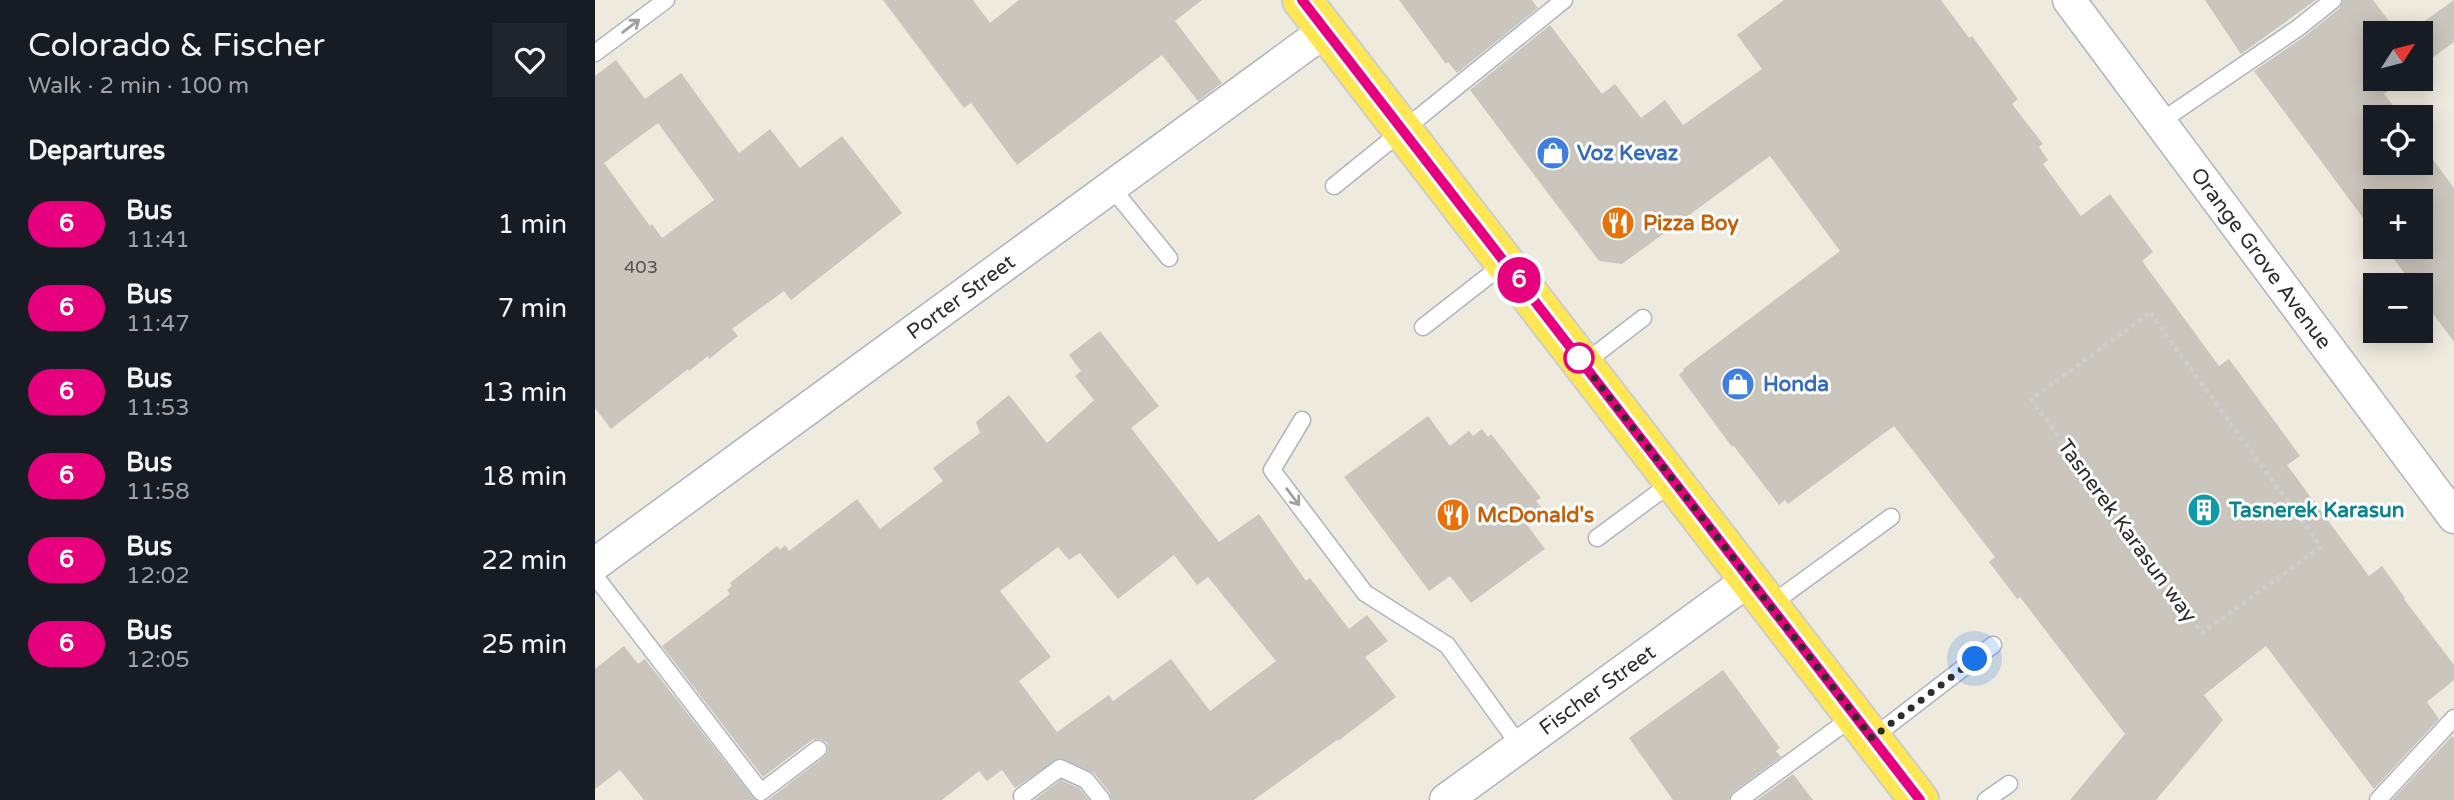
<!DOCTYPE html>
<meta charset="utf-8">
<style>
body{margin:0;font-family:"Varela Round",sans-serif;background:#20242c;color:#f1f3f6;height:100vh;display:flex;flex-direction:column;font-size:26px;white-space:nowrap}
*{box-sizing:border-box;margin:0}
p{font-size:23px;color:#9ea1a6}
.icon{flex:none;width:38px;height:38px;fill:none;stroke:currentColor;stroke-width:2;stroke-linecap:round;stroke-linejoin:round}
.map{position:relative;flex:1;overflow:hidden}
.panel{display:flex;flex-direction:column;background:#171b24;width:595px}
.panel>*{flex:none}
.badge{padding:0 14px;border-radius:23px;font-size:24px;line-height:46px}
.needle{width:46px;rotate:54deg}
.fabs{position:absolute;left:1768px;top:21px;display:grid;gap:14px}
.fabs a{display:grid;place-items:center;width:70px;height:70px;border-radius:0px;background:#171b24;box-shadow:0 4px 18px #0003;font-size:35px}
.you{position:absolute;width:35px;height:35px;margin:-18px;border:5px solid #fff;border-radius:50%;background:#1a73e8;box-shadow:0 0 0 10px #1a73e833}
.map>.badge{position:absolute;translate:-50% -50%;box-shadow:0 0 0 4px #fff}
h2{padding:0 28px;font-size:26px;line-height:63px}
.round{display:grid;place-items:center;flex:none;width:74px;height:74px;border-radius:0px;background:#20242c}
.headline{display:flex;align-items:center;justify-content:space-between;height:119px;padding:0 28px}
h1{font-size:33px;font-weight:600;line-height:52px}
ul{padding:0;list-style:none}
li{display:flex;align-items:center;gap:21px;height:84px;padding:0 28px}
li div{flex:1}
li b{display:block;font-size:26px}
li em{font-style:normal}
li .badge{min-width:77px;font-weight:700;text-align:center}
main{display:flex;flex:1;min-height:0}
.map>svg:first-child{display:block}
.building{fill:#cbc6bd;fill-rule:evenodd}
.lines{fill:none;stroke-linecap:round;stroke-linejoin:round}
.lane-casing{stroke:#b2b3c2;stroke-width:19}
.street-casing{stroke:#b2b3c2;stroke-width:35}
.primary-casing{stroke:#cdcdcd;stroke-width:42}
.path{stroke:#cdcdcd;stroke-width:4.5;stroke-dasharray:5 3.5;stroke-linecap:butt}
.lane{stroke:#fff;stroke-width:16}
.street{stroke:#fff;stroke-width:32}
.primary{stroke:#ffe754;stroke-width:38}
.oneway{stroke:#a0a0a0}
.line-casing{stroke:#fff;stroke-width:16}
.line{stroke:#e6007e;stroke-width:10}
.walk{stroke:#2d2d2d;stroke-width:7;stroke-dasharray:0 12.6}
.stop-dot{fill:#fff;stroke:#e6007e;stroke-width:3.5}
.labels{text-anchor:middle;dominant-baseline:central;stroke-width:6;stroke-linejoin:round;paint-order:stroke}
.number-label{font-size:18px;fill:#545351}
.shop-label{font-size:21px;font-weight:bold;fill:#366cbe;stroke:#fff;text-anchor:start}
.food-label{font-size:21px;font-weight:bold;fill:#c56008;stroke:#fff;text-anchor:start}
.street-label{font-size:21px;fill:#2d2d2d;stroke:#fff}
.culture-label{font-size:21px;font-weight:bold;fill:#0d838f;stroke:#fff;text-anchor:start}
</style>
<main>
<section class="panel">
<div class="headline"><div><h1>Colorado &amp; Fischer</h1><p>Walk · 2 min · 100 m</p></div><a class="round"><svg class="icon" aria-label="heart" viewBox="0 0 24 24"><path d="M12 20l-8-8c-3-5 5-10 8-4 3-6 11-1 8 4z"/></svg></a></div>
<h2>Departures</h2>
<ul>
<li><span class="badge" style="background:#e6007e;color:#fff">6</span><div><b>Bus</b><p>11:41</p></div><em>1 min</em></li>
<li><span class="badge" style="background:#e6007e;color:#fff">6</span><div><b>Bus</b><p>11:47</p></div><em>7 min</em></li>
<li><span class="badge" style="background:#e6007e;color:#fff">6</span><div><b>Bus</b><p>11:53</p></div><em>13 min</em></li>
<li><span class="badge" style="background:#e6007e;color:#fff">6</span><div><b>Bus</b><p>11:58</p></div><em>18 min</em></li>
<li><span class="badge" style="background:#e6007e;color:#fff">6</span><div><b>Bus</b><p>12:02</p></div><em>22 min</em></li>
<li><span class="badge" style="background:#e6007e;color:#fff">6</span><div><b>Bus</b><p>12:05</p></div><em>25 min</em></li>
</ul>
</section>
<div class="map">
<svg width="1859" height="800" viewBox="0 0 1859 800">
<rect width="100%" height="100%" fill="#efeade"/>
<!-- building -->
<path class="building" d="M 288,0 L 378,0 L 395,23 L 424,0 L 607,0 L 580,21 L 627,83 L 603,101 L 567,55 L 422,165 L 376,103 L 369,108 Z
M 804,0 L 937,0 L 943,8 L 862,73 L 853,62 L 851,64 Z
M 1189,0 L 1346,0 L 1374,38 L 1377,36 L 1423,99 L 1417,104 L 1448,144 L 1444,147 L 1453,160 L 1448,164 L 1486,216 L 1515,194 L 1558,252 L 1547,261 L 1624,366 L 1634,359 L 1705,456 L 1692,465 L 1774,576 L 1787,566 L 1810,598 L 1809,599 L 1859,665 L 1859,680 L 1832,702 L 1844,719 L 1779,789 L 1671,646 L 1609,695 L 1628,720 L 1561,800 L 1475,800 L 1530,734 L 1425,597 L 1422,599 L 1394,562 L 1400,557 L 1299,426 L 1193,504 L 1190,500 L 1184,505 L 1138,445 L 1137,447 L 1084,375 L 1089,370 L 1088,369 L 1245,251 L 1175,156 L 1027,264 L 1004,261 L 875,90 L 955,25 L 1007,94 L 1020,84 L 1046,118 L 1070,100 L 1088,125 L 1167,69 L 1142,35 Z
M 1610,0 L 1721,0 L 1646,54 Z
M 1748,0 L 1778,0 L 1803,33 L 1780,33 L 1780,79 L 1810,79 L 1789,94 L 1807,117 L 1780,117 L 1780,163 L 1825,163 L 1825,142 L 1859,188 L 1859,342 L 1825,296 L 1825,285 L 1818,285 L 1790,247 L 1825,247 L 1825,201 L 1780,201 L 1780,234 L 1659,71 L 1710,36 L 1745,8 Z
M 1859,0 L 1859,42 L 1825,67 L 1825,33 L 1813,33 Z
M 21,60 L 50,99 L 86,73 L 144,153 L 175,129 L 205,168 L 247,136 L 307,213 L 196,300 L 189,291 L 137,329 L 143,336 L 114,359 L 113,356 L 94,371 L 93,369 L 16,429 L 0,408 L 0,76 ZM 63,123 L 119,200 L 67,238 L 57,224 L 55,226 L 9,163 Z
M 505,331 L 564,406 L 536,428 L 624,542 L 664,514 L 711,581 L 715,578 L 754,629 L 772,615 L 793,641 L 770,657 L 801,697 L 743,741 L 742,740 L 659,800 L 517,800 L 515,793 L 499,773 L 465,758 L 420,788 L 407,770 L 392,781 L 384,771 L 347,800 L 173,800 L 229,757 L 233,752 L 232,743 L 226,739 L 217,740 L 168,777 L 67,646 L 135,594 L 132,590 L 137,586 L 135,583 L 182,546 L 185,550 L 190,545 L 194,551 L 262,499 L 285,529 L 348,481 L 338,468 L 385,433 L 381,422 L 414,395 L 452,443 L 499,400 L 480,376 L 486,371 L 474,355 ZM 463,547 L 474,560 L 485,553 L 523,599 L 579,555 L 602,585 L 613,577 L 681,661 L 615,711 L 576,659 L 518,701 L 514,695 L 462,732 L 424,681 L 456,657 L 405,591 Z
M 833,416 L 855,446 L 874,431 L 878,436 L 887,429 L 893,437 L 896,434 L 946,498 L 941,501 L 947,508 L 929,521 L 950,549 L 876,603 L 855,576 L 834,591 L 749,477 Z
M 29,646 L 43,664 L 50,659 L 160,800 L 49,800 L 25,770 L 0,789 L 0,669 Z
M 1128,670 L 1185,748 L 1181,751 L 1186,757 L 1138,792 L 1134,800 L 1078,800 L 1034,738 Z
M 1857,736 L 1859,739 L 1859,800 L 1797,800 Z
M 1198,774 L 1218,800 L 1162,800 Z
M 466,780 L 484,788 L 494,800 L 439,800 Z"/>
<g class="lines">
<defs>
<path id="lane" d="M 0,53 L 71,0
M 1565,122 L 1703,28 L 1738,0
M 739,186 L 969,0
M 516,187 L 574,258
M 828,327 L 910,263
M 988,364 L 1048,318
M 707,420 L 677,470 L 770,593 L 852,645 L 925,746
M 1002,538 L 1079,481
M 0,576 L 166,792 L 223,749
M 1175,605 L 1296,517
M 1277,738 L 1398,645
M 427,796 L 465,768 L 491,780 L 507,800
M 1144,800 L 1259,716
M 1391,800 L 1414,784
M 1783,800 L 1859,718"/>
<g id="street">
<path id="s1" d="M 1474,0 L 1859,517"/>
<path id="s2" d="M 0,564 L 731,30"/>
<path id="s3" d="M 851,800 L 1155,579"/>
</g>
<path id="primary" d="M 707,0 L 1324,800"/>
</defs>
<!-- lane casing -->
<use href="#lane" class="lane-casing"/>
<!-- street casing -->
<use href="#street" class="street-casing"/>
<!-- primary casing -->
<use href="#primary" class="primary-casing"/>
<!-- path -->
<path class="path" d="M 1555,313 L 1726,547 L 1607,633 L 1436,399 Z"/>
<!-- lane -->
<use href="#lane" class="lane"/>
<!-- street -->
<use href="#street" class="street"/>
<!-- primary -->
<use href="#primary" class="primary"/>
</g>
<!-- one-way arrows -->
<defs><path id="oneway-shaft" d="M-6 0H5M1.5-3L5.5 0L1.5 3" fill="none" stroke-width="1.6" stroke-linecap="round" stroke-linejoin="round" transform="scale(1.75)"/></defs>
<g class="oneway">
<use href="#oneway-shaft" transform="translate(36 26) rotate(-37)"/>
<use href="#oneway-shaft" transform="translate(698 497) rotate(53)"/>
</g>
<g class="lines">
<defs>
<path id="line" d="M 707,0 L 1325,800"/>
</defs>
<!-- line casing -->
<use href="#line" class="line-casing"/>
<!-- line -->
<use href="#line" class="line"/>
<!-- walk -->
<path class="walk" d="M 984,358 L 1277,738 L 1380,659"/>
</g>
<!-- icons -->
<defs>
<symbol id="shop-disc" viewBox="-11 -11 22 22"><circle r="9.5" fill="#3f7fe0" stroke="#fff"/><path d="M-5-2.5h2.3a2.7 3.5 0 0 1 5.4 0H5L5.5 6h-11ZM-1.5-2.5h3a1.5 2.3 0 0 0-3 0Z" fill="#fff"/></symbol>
<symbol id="restaurant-disc" viewBox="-11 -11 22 22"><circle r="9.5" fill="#e8710a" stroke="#fff"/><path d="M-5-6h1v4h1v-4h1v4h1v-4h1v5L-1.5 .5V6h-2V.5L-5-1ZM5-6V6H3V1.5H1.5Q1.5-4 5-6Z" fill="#fff"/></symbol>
<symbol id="building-disc" viewBox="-11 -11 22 22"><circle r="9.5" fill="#0f9aa8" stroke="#fff"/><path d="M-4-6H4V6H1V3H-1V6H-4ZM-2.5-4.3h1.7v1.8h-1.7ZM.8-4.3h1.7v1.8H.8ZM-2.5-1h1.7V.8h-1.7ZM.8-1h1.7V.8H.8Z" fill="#fff"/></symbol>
</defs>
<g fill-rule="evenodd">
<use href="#shop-disc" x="939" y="134" width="38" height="38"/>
<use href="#restaurant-disc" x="1004" y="204" width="38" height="38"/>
<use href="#shop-disc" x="1124" y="365" width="38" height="38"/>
<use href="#building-disc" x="1590" y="491" width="38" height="38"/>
<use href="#restaurant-disc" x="839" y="496" width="38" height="38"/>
</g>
<!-- markers -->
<circle class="stop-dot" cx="984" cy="358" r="14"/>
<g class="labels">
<!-- number labels -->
<g class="number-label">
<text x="46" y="267">403</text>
</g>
<!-- shop labels -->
<g class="shop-label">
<text x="982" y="153">Voz Kevaz</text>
<text x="1168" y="384">Honda</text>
</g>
<!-- food labels -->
<g class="food-label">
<text x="1048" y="223">Pizza Boy</text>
<text x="882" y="515">McDonald's</text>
</g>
<!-- street labels -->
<g class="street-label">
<text stroke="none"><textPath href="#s1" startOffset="322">Orange Grove Avenue</textPath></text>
<text stroke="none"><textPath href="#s2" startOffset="453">Porter Street</textPath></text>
<text transform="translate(1532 531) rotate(54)">Tasnerek Karasun way</text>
<text stroke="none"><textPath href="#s3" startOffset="187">Fischer Street</textPath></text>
</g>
<!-- culture labels -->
<g class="culture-label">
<text x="1634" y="510">Tasnerek Karasun</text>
</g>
</g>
</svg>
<div class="fabs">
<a><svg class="needle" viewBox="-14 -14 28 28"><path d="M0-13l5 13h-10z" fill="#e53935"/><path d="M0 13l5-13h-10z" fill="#9ea1a6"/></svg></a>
<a><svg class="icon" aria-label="locate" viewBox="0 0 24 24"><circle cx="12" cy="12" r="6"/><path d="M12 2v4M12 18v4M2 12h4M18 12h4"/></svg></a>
<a>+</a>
<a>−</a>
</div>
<div class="you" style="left:1380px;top:659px"></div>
<b class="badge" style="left:924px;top:280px;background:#e6007e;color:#fff">6</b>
</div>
</main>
